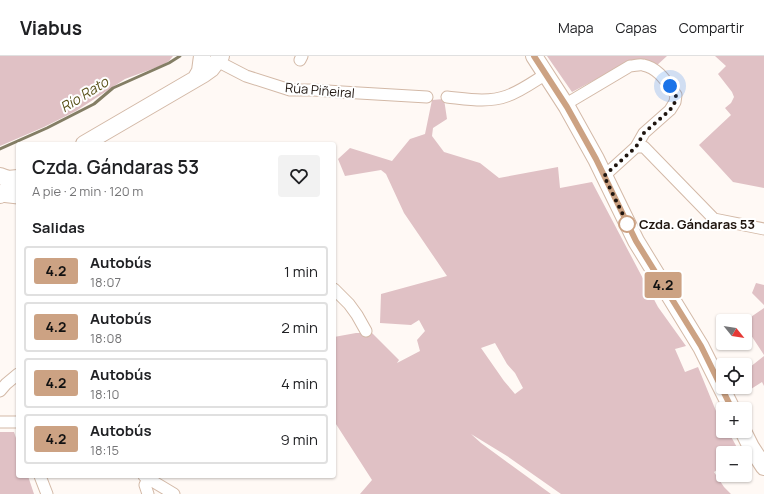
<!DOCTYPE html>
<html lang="es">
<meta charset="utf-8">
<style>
body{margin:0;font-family:Manrope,sans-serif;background:#f2f2f2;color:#202124;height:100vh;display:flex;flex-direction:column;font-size:15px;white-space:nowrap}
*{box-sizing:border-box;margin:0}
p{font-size:13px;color:#757577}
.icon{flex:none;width:22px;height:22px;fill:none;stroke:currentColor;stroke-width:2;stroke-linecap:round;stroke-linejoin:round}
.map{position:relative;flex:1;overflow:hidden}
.drawer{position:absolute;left:16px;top:86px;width:320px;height:336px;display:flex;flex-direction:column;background:#fff;border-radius:4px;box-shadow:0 1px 3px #0004}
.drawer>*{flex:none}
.badge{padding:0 8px;border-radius:3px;font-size:14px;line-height:26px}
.needle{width:26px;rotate:120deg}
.tools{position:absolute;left:716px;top:258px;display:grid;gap:8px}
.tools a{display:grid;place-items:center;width:36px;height:36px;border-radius:4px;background:#fff;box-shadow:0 1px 3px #0004;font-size:20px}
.you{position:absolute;width:20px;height:20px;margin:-10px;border:3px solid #fff;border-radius:50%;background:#1a73e8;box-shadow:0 0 0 6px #1a73e833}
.map>.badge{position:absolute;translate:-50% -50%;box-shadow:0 0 0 2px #fff}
h2{padding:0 16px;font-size:15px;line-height:36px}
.round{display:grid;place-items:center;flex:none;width:42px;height:42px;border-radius:4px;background:#f2f2f2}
.headline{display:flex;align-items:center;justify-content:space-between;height:68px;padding:0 16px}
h1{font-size:19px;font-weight:600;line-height:30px}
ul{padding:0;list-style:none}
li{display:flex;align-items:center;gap:12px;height:50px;margin:0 8px 6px;padding:0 8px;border:2px solid #e0e0e0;border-radius:4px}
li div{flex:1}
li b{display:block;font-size:15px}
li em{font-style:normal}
li .badge{min-width:44px;font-weight:700;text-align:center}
header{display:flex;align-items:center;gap:24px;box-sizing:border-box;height:56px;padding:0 20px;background:#fff;border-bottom:1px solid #e0e0e0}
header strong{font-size:19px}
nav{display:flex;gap:22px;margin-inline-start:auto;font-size:14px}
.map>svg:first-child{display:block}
.green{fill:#e0c1c5;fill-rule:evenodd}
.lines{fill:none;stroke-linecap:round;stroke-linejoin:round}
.stream{stroke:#847e65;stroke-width:3}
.street-casing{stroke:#d3b9a7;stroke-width:13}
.secondary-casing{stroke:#d3b9a7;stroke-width:18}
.street{stroke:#fff;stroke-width:11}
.secondary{stroke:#fff;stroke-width:16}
.line-casing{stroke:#fff;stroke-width:9}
.line{stroke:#cca283;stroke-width:6}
.walk{stroke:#1f150f;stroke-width:4;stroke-dasharray:0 7.2}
.stop-dot{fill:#fff;stroke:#cca283;stroke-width:2}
.labels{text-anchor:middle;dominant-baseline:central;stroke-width:4;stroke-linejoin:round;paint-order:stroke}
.street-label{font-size:13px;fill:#1f150f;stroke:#fff}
.stop-label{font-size:13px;font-weight:bold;fill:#1f150f;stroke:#fff;text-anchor:start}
.water-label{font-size:14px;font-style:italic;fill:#5a521a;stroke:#fff}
</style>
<header>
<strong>Viabus</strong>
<nav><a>Mapa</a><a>Capas</a><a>Compartir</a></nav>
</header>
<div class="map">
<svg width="764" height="438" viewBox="0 0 764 438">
<rect width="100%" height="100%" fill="#fff9f5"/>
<!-- green -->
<path class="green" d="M 0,0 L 173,0 L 169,5 L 163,9 L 125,23 L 76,55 L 44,71 L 0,90 Z
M 547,0 L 667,0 L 655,11 L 625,8 L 572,36 Z
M 715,0 L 764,0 L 764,132 L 733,126 L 699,89 L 731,59 L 725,52 L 731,47 L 734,41 L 732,36 L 718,18 L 726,10 Z
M 444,43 L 447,63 L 433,72 L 432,80 L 444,96 L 480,107 L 499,122 L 558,111 L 560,132 L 592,126 L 658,251 L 686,290 L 675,293 L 685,316 L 698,311 L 716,355 L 723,367 L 723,375 L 728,375 L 740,397 L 723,397 L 723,410 L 714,416 L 724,431 L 731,438 L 561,438 L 507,400 L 471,378 L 481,387 L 551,438 L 360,438 L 372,424 L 334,365 L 334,281 L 356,277 L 372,277 L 399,304 L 397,307 L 420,295 L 417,284 L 425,275 L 419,264 L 411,269 L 380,267 L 381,238 L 447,220 L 404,157 L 386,118 L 381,114 L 345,120 L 338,103 L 350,92 L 392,105 L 410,83 L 425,78 L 432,44 ZM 495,287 L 507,308 L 515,317 L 523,332 L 515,338 L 504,325 L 481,292 Z
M 756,227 L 764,229 L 764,249 L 752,237 Z
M 764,252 L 764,299 L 745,270 L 745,265 Z
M 764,300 L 764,330 L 762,326 L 751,333 L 745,323 L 745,315 Z
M 0,376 L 14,376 L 18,388 L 18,420 L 28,420 L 34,438 L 0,438 Z"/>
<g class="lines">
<!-- stream -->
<path class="stream" d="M 0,93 L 47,72 L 94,48 L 113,32 L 169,7 L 180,0"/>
<defs>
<path id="street" d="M 300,4 L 302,0
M 217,5 L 246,20 L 290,34 L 313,34 L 342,36 L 427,41
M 447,41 C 467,43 488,47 507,40 C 521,35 533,26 546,18
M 566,48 L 630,10 C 634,10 639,8 643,9 C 659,12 667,27 676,39 L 675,46 L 670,54 L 644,77 L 636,91 L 604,120
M 636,91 L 644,91 L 714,163 L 764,173
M 0,140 L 18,142
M 334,233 L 349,248 L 357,259 L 366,275
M 0,335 L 6,328 L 18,318
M 0,366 L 18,366
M 40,420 L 47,438
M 144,420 L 174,438
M 148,438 L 145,429 L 148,423"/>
<path id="secondary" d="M 534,0 L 567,51 L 596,103 L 636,185 L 701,291 L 732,353
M 196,22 L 200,15 L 202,0
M 84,88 L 204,18 L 211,13 L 221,0
M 0,120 L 8,123 L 18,122
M 0,139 L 18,126
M 743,375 L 751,391 L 764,411"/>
</defs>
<!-- street casing -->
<use href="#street" class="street-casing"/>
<!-- secondary casing -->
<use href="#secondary" class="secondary-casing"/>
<!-- street -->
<use href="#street" class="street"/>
<!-- secondary -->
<use href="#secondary" class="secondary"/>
</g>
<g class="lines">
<defs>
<path id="line" d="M 534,0 L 567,51 L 596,103 L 636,185 L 701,290 L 732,353"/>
</defs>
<!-- line casing -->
<use href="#line" class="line-casing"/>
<!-- line -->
<use href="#line" class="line"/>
<!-- walk -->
<path class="walk" d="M 627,168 L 628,169 L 604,120 L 636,91 L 644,77 L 670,54 L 675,46 L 676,39 L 670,30"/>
</g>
<!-- markers -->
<circle class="stop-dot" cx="627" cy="168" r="8"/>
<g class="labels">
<!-- street labels -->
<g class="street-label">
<text transform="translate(320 34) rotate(5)">Rúa Piñeiral</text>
</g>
<!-- stop labels -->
<g class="stop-label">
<text x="639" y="168">Czda. Gándaras 53</text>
</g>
<!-- water labels -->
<g class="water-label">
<text transform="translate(84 38) rotate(-32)">Río Rato</text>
</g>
</g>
</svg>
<div class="tools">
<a><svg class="needle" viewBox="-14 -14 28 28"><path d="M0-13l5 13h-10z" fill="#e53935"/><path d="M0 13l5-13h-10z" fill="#757577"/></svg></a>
<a><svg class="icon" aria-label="locate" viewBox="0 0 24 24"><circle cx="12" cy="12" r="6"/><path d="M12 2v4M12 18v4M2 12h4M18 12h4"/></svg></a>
<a>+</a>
<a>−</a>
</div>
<div class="you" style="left:670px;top:30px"></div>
<b class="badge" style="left:663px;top:229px;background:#cca283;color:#111">4.2</b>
<section class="drawer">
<div class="headline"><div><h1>Czda. Gándaras 53</h1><p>A pie · 2 min · 120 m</p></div><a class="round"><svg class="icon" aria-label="heart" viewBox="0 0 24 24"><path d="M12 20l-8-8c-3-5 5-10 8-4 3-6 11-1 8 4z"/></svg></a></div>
<h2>Salidas</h2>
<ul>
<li><span class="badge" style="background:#cca283;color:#111">4.2</span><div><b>Autobús</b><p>18:07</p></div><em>1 min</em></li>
<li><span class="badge" style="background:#cca283;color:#111">4.2</span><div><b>Autobús</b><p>18:08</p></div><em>2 min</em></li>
<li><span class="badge" style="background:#cca283;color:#111">4.2</span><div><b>Autobús</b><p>18:10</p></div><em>4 min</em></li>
<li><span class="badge" style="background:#cca283;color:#111">4.2</span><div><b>Autobús</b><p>18:15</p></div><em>9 min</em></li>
</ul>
</section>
</div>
